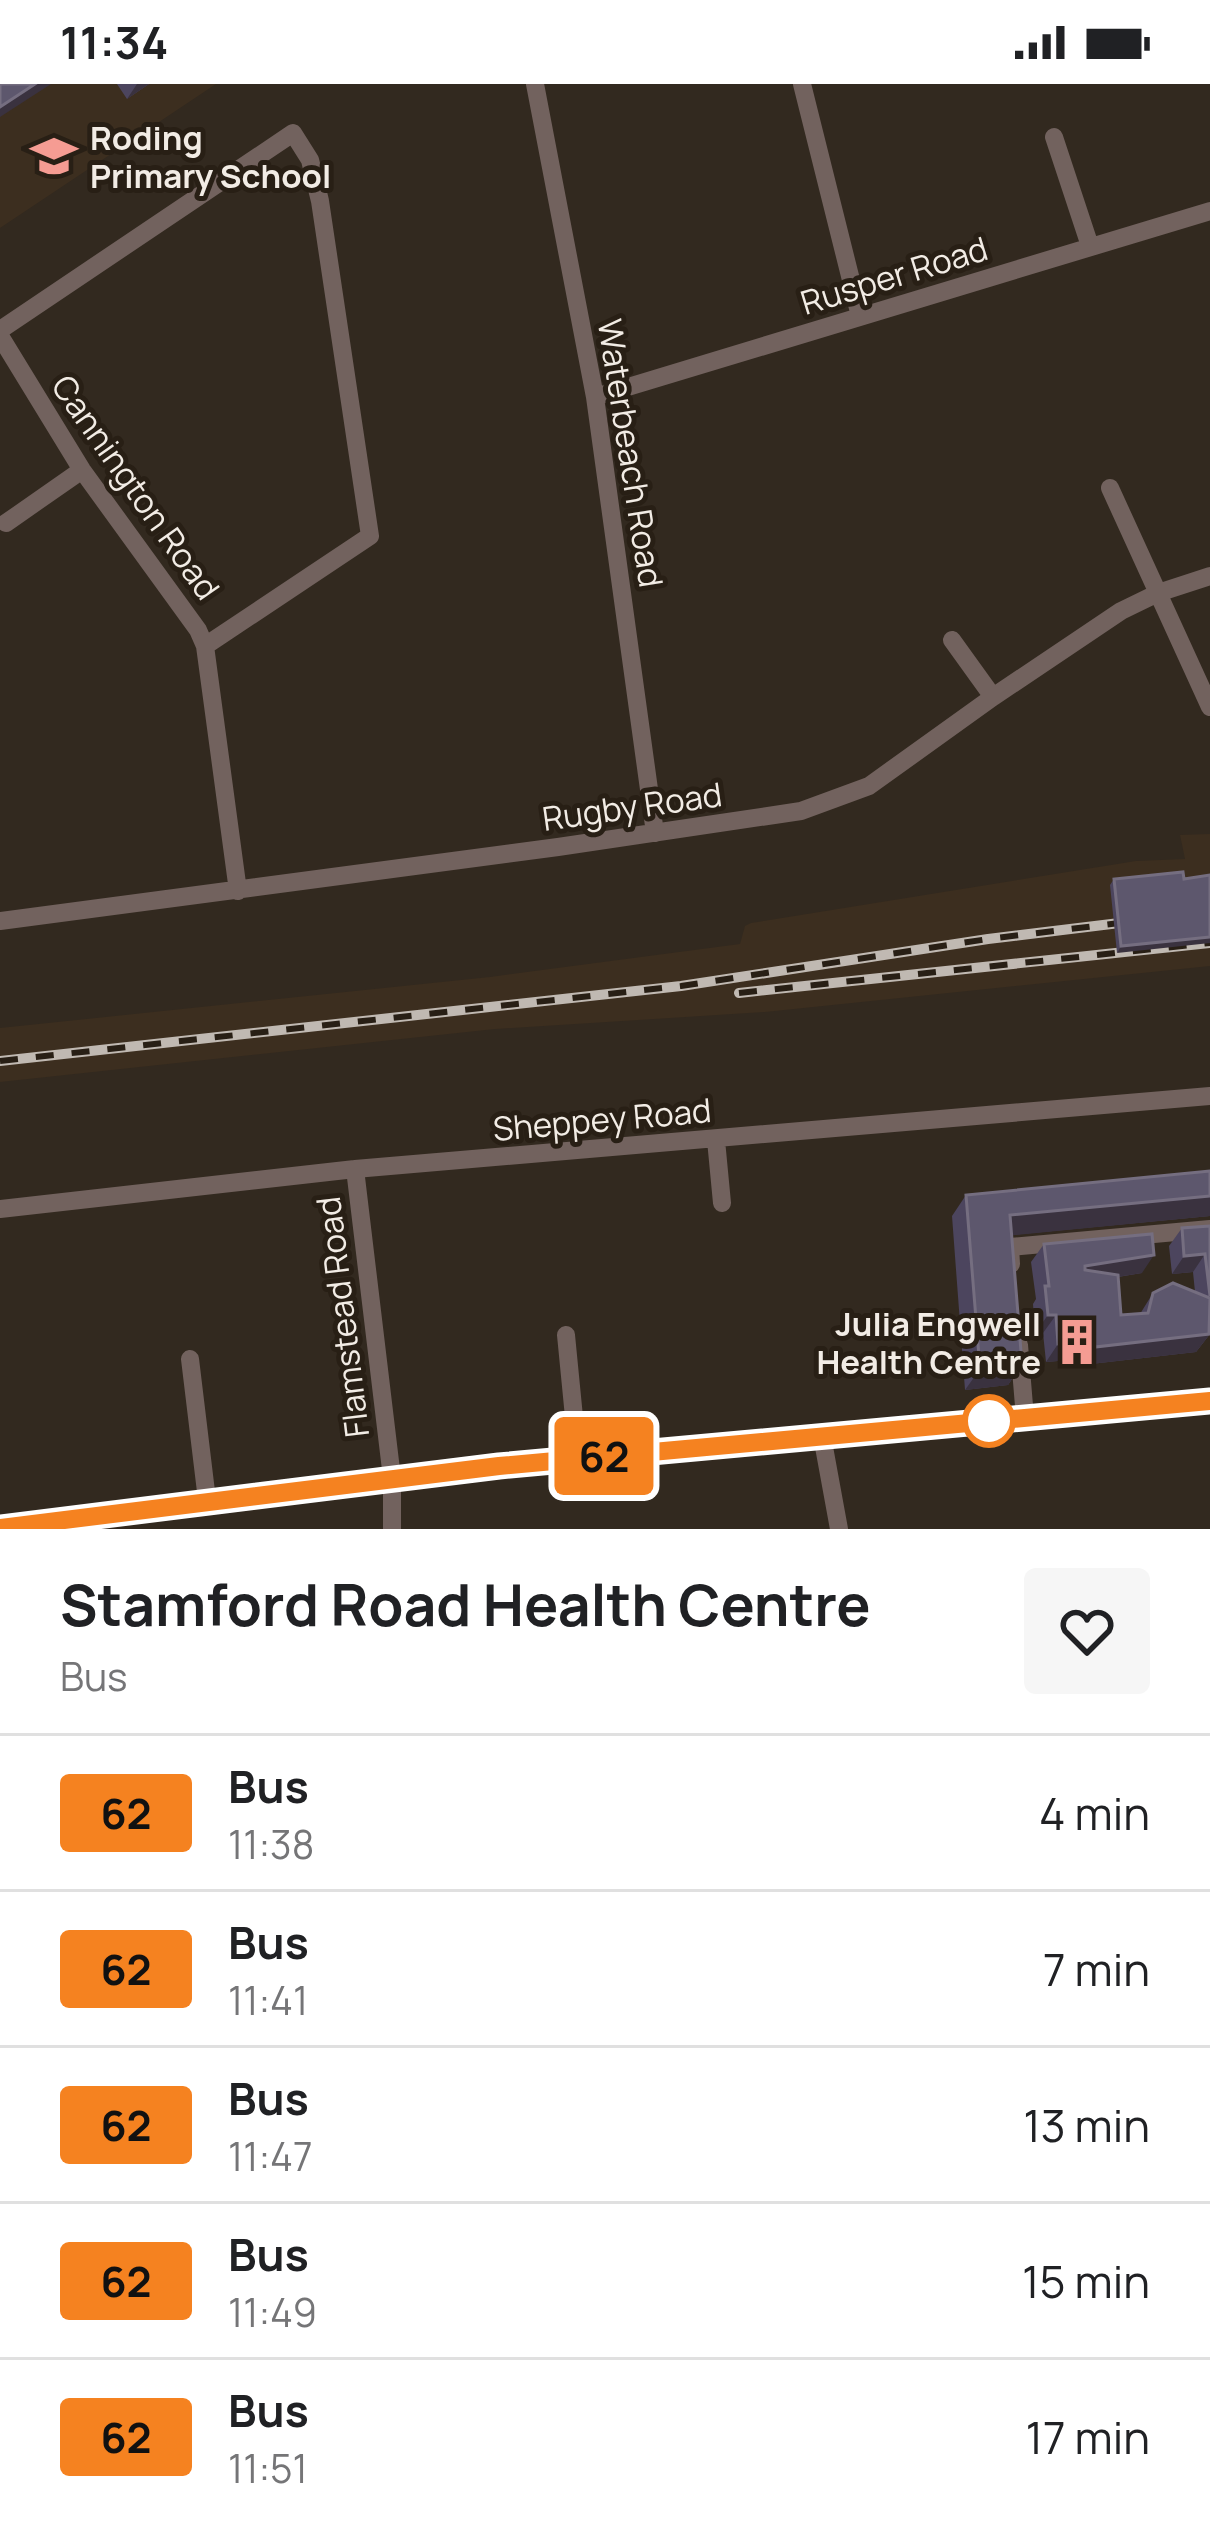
<!DOCTYPE html>
<style>
body{margin:0;font-family:Manrope,sans-serif;background:#f6f6f6;color:#202124;height:100vh;display:flex;flex-direction:column;font-size:45px;white-space:nowrap}
*{box-sizing:border-box;margin:0}
p{font-size:39px;color:#757577}
.icon{flex:none;width:66px;height:66px;fill:none;stroke:currentColor;stroke-width:2;stroke-linecap:round;stroke-linejoin:round}
.map{position:relative;height:1445px;overflow:hidden}
.drawer{display:flex;flex-direction:column;background:#fff;flex:1}
.drawer>*{flex:none}
.badge{padding:0 24px;border-radius:9px;font-size:42px;line-height:78px}
.map>.badge{position:absolute;translate:-50% -50%;box-shadow:0 0 0 6px #fff}
.round{display:grid;place-items:center;flex:none;width:126px;height:126px;border-radius:12px;background:#f6f6f6}
.headline{display:flex;align-items:center;justify-content:space-between;height:204px;padding:0 60px}
h1{font-size:57px;font-weight:700;line-height:90px}
ul{padding:0;list-style:none}
li{display:flex;align-items:center;gap:36px;height:156px;padding:0 60px;border-top:3px solid #e0e0e0}
li div{flex:1}
li b{display:block;font-size:45px}
li em{font-style:normal}
li .badge{min-width:132px;font-weight:700;text-align:center}
.status{display:flex;justify-content:space-between;align-items:center;height:84px;padding:0 60px;background:#fff;direction:ltr}
.status svg{height:33px;fill:currentColor}
.map>svg:first-child{display:block}
.built{fill:#3c2e1f}
.lines{fill:none;stroke-linecap:round;stroke-linejoin:round}
.street{stroke:#72625e;stroke-width:18}
.secondary{stroke:#9a807a;stroke-width:24}
.rail-casing{stroke:#c0b9b2;stroke-width:10}
.rail{stroke:#281f15;stroke-width:6;stroke-dasharray:18;stroke-linecap:butt}
.wall{fill:#4c455e}
.shaded-wall{fill:#3a323f}
.building{fill:#5d576d;stroke:#756e80;stroke-width:3}
.line-casing{stroke:#fff;stroke-width:27}
.line{stroke:#f58220;stroke-width:18}
.stop-dot{fill:#fff;stroke:#f58220;stroke-width:6}
.labels{text-anchor:middle;dominant-baseline:central;stroke-width:10;stroke-linejoin:round;paint-order:stroke}
.poi-label{font-size:33px;font-weight:bold;fill:#f2ece5;stroke:#281f15;text-anchor:start}
.street-label{font-size:33px;fill:#f2ece5;stroke:#281f15}
</style>
<div class="status"><b>11:34</b><svg viewBox="0 0 49 12"><path d="M0 12V9h3v3zM5 12V6h3v6zM10 12V3h3v9zM15 12V0h3v12zM26 1h20v11H26zM47 4h2v5h-2z"/></svg></div>
<div class="map">
<svg width="1210" height="1445" viewBox="0 0 1210 1445">
<rect width="100%" height="100%" fill="#32291f"/>
<!-- built -->
<path class="built" d="M 0,0 L 216,0 L 0,144 Z
M 1210,750 L 1210,882 L 765,928 L 495,945 L 0,998 L 0,944 L 490,893 L 740,860 L 745,842 L 751,839 L 1136,777 L 1185,775 L 1180,751 Z"/>
<g class="lines">
<!-- street -->
<path class="street" d="M 535,0 L 595,313 L 655,749
M 802,0 L 860,232
M 1054,53 L 1090,162
M 0,246 L 293,49 L 310,76 L 320,117 L 370,452 L 205,562
M 0,252 L 82,386 L 198,546 L 205,562 L 238,807
M 595,313 L 1210,127
M 1110,404 L 1210,623
M 6,439 L 82,386
M 952,556 L 993,613
M 0,837 L 558,763 L 801,727 L 869,702 L 993,613 L 1121,527 L 1158,509 L 1210,492
M 716,1056 L 722,1119
M 355,1085 L 392,1394 L 392,1445
M 0,1125 L 355,1085 L 1210,1012
M 1011,1180 L 1010,1163 L 1210,1145
M 566,1251 L 578,1374
M 1019,1261 L 1025,1334
M 190,1275 L 207,1416
M 822,1352 L 839,1445"/>
<!-- secondary -->
<path class="secondary" d="M 0,1444 L 499,1382 L 1210,1317"/>
<defs>
<path id="rail" d="M 739,909 L 1210,859
M 0,977 L 681,902 L 988,855 L 1210,828"/>
</defs>
<!-- rail casing -->
<use href="#rail" class="rail-casing"/>
<!-- rail -->
<use href="#rail" class="rail"/>
</g>
<!-- wall -->
<path class="wall" d="M 117,0 L 149,0 L 127,15 Z
M 1183,788 L 1117,869 L 1110,801 L 1114,795 Z
M 1210,1087 L 1210,1132 L 1012,1151 L 1022,1280 L 1008,1301 L 965,1306 L 952,1132 L 966,1111 Z
M 1210,1142 L 1210,1250 L 1196,1268 L 1082,1281 L 1081,1275 L 1046,1278 L 1043,1249 L 1035,1249 L 1033,1220 L 1036,1215 L 1031,1178 L 1044,1160 L 1142,1189 L 1118,1193 L 1121,1231 L 1140,1230 L 1153,1209 L 1195,1208 L 1193,1188 L 1172,1190 L 1169,1162 L 1182,1144 Z"/>
<!-- shaded-wall -->
<path class="shaded-wall" d="M 35,0 L 51,0 L 0,33 L 0,23 Z
M 137,0 L 149,0 L 127,15 Z
M 1210,853 L 1210,859 L 1117,869 L 1121,862 Z
M 1210,1112 L 1210,1132 L 995,1153 L 1010,1131 Z
M 1205,1170 L 1193,1188 L 1172,1190 L 1184,1172 Z
M 1154,1171 L 1142,1189 L 1072,1200 L 1085,1182 Z
M 1048,1231 L 1056,1231 L 1043,1249 L 1035,1249 Z
M 1210,1239 L 1210,1250 L 1196,1268 L 1082,1281 L 1095,1263 Z
M 1094,1257 L 1081,1275 L 1046,1278 L 1058,1260 Z
M 1022,1280 L 1008,1301 L 965,1306 L 980,1285 Z"/>
<!-- building -->
<path class="building" d="M 0,0 L 35,0 L 0,23 Z
M 1183,788 L 1184,795 L 1210,791 L 1210,853 L 1121,862 L 1114,795 Z
M 1210,1087 L 1210,1112 L 1010,1131 L 1022,1280 L 980,1285 L 966,1111 Z
M 1210,1142 L 1210,1212 L 1205,1170 L 1184,1172 L 1182,1144 Z
M 1152,1150 L 1154,1171 L 1085,1182 L 1085,1186 L 1118,1191 L 1121,1231 L 1148,1229 L 1153,1209 L 1173,1199 L 1210,1214 L 1209,1250 L 1095,1263 L 1094,1257 L 1058,1260 L 1056,1231 L 1048,1231 L 1045,1202 L 1049,1202 L 1044,1160 Z"/>
<g class="lines">
<defs>
<path id="line" d="M 0,1444 L 499,1382 L 1210,1317"/>
</defs>
<!-- line casing -->
<use href="#line" class="line-casing"/>
<!-- line -->
<use href="#line" class="line"/>
</g>
<!-- icons -->
<defs>
<symbol id="school-bare" viewBox="-9 -9 18 18"><path d="M0-5L7-2L0 1L-7-2ZM-4 1L0 2.5L4 1V4Q0 6-4 4Z" fill="#f59c93" stroke="#281f15" stroke-width="2.5" paint-order="stroke"/></symbol>
<symbol id="building-bare" viewBox="-9 -9 18 18"><path d="M-4-6H4V6H1V3H-1V6H-4ZM-2.5-4.3h1.7v1.8h-1.7ZM.8-4.3h1.7v1.8H.8ZM-2.5-1h1.7V.8h-1.7ZM.8-1h1.7V.8H.8Z" fill="#f59c93" stroke="#281f15" stroke-width="2.5" paint-order="stroke"/></symbol>
</defs>
<g fill-rule="evenodd">
<use href="#school-bare" x="21" y="39" width="66" height="66"/>
<use href="#building-bare" x="1044" y="1225" width="66" height="66"/>
</g>
<!-- markers -->
<circle class="stop-dot" cx="989" cy="1337" r="24"/>
<g class="labels">
<!-- poi labels -->
<g class="poi-label">
<text x="90" y="53">Roding<tspan x="90" dy="38">Primary School</tspan></text>
<text x="1041" y="1239" text-anchor="end">Julia Engwell<tspan x="1041" dy="38">Health Centre</tspan></text>
</g>
<!-- street labels -->
<g class="street-label">
<text transform="translate(894 191) rotate(-17)">Rusper Road</text>
<text transform="translate(631 369) rotate(81)">Waterbeach Road</text>
<text transform="translate(136 403) rotate(55)">Cannington Road</text>
<text transform="translate(632 722) rotate(-8)">Rugby Road</text>
<text transform="translate(602 1035) rotate(-5)">Sheppey Road</text>
<text transform="translate(342 1233) rotate(-97)">Flamstead Road</text>
</g>
</g>
</svg>
<b class="badge" style="left:604px;top:1372px;background:#f58220;color:#111">62</b>
</div>
<section class="drawer">
<div class="headline"><div><h1>Stamford Road Health Centre</h1><p>Bus</p></div><a class="round"><svg class="icon" aria-label="heart" viewBox="0 0 24 24"><path d="M12 20l-8-8c-3-5 5-10 8-4 3-6 11-1 8 4z"/></svg></a></div>
<ul>
<li><span class="badge" style="background:#f58220;color:#111">62</span><div><b>Bus</b><p>11:38</p></div><em>4 min</em></li>
<li><span class="badge" style="background:#f58220;color:#111">62</span><div><b>Bus</b><p>11:41</p></div><em>7 min</em></li>
<li><span class="badge" style="background:#f58220;color:#111">62</span><div><b>Bus</b><p>11:47</p></div><em>13 min</em></li>
<li><span class="badge" style="background:#f58220;color:#111">62</span><div><b>Bus</b><p>11:49</p></div><em>15 min</em></li>
<li><span class="badge" style="background:#f58220;color:#111">62</span><div><b>Bus</b><p>11:51</p></div><em>17 min</em></li>
</ul>
</section>
